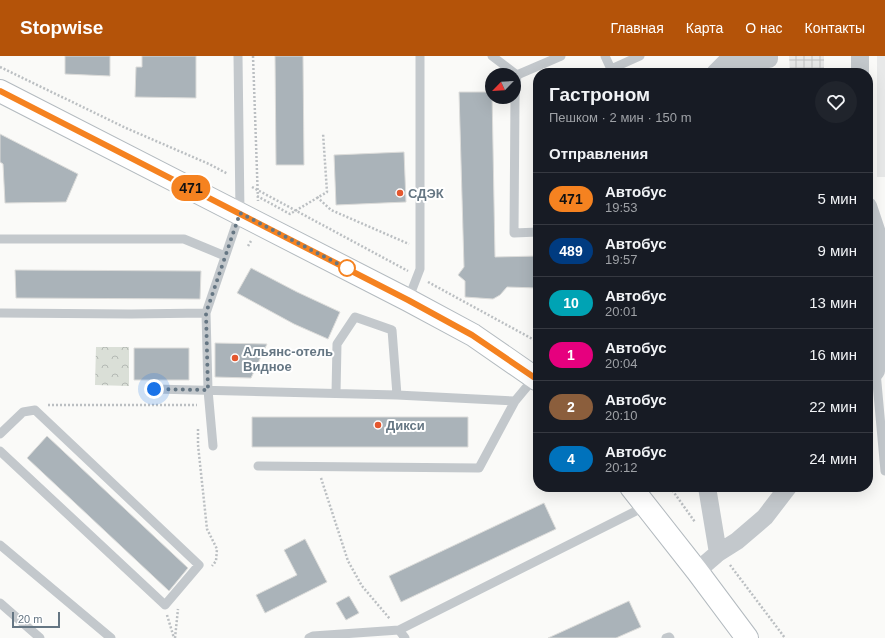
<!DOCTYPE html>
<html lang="ru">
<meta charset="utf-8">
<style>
body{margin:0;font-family:Arial,sans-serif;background:#20242c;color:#f1f3f6;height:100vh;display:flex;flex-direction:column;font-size:15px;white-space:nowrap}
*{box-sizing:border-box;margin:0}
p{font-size:13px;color:#9ea1a6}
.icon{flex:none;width:22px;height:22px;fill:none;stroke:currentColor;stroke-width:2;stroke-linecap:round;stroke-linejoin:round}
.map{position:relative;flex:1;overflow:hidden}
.panel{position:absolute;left:533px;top:12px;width:340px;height:424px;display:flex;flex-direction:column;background:#171b24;border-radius:16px;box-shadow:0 4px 16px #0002}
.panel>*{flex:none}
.badge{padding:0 8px;border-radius:13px;font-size:14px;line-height:26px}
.needle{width:26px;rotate:245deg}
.fabs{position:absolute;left:485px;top:12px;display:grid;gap:8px}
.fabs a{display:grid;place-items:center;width:36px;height:36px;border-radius:50%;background:#171b24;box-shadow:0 4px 16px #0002;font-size:20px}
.scale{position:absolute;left:12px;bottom:10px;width:48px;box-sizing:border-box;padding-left:4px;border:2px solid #657683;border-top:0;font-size:11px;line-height:14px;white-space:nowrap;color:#657683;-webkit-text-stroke:3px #fff;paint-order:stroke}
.you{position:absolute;width:20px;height:20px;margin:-10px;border:3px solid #fff;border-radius:50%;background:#1a73e8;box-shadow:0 0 0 6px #1a73e833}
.map>.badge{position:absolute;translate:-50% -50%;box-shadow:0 0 0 2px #fff}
h2{padding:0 16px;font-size:15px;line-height:36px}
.round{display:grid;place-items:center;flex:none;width:42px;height:42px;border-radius:21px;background:#20242c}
.summary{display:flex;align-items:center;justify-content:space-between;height:68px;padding:0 16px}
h1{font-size:19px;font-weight:700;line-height:30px}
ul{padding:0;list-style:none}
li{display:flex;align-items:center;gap:12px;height:52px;padding:0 16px;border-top:1px solid #363941}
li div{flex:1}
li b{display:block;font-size:15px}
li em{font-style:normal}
li .badge{min-width:44px;font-weight:700;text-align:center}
header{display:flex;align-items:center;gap:24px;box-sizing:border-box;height:56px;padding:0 20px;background:#b45309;color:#fff}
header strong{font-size:19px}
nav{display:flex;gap:22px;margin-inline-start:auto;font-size:14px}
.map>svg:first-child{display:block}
.built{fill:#e8e9e9}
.industrial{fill:url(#industrial-grid)}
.park{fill:url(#park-crowns)}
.building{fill:#aab3b9;stroke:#dcdcda}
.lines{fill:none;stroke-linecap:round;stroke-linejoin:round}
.secondary-casing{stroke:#b3babf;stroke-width:24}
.path{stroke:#bbbfc2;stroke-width:2.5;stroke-dasharray:2 2;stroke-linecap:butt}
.lane{stroke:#c3c8cc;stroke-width:9}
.street{stroke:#c3c8cc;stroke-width:18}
.secondary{stroke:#fff;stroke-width:22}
.line-casing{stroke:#fff;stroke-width:9}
.line{stroke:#f58220;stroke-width:6}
.walk{stroke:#657683;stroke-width:4;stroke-dasharray:0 7.2}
.poi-dot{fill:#e4572e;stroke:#fff;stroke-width:1.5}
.stop-dot{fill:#fff;stroke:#f58220;stroke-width:2}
.labels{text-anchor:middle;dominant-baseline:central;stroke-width:4;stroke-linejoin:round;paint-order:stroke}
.poi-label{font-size:13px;font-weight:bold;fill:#657683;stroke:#fff;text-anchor:start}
</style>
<header>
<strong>Stopwise</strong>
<nav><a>Главная</a><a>Карта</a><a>О нас</a><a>Контакты</a></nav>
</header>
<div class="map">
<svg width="885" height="582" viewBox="0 0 885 582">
<defs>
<pattern id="industrial-grid" width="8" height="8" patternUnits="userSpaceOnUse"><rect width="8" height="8" fill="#e8e9e9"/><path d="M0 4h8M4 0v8" fill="none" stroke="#c0c1c2"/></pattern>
<pattern id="park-crowns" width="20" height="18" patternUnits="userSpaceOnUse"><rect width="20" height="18" fill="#dadfd7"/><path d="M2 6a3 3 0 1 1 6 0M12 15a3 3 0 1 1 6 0" fill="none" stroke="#b4b9b4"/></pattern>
</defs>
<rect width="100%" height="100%" fill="#fafaf8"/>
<!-- built -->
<path class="built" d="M 877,0 L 885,0 L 885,121 L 877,121 Z"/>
<!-- industrial -->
<path class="industrial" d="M 789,0 L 824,0 L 824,17 L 790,17 Z"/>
<!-- park -->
<path class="park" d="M 96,291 L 129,291 L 129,330 L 95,329 Z"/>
<!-- building -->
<path class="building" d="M 65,0 L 110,0 L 110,20 L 65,18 Z
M 142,0 L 196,0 L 196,42 L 135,41 L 136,11 L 142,11 Z
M 275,0 L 303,0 L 304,109 L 276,109 Z
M 459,36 L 492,36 L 495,201 L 538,200 L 538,232 L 507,231 L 500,239 L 493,243 L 465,241 L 465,225 L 458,219 L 464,211 Z
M 0,78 L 78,118 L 66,146 L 5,147 L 3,108 L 0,106 Z
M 404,96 L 406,146 L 336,149 L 334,99 Z
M 251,212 L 297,236 L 340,256 L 328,283 L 294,268 L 237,237 Z
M 15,214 L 201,215 L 200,243 L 16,242 Z
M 215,287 L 267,288 L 251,322 L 215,321 Z
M 134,292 L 189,292 L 189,324 L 134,324 Z
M 252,361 L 468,361 L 468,391 L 252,391 Z
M 47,380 L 188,512 L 169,535 L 27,402 Z
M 544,447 L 556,473 L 401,546 L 389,520 Z
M 305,483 L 327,526 L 265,557 L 256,539 L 297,519 L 284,494 Z
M 349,540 L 359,557 L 346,564 L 336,547 Z
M 629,545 L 641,571 L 616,582 L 548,582 Z"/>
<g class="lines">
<defs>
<path id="secondary" d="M 0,35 L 408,244 L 473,279 L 538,324
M 631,431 L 697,515 L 747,582"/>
</defs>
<!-- secondary casing -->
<use href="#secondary" class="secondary-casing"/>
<!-- path -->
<path class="path" d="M 253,0 L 258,145
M 0,11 L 126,72 L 209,108 L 228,118
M 252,131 L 408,215
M 257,140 L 290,158 L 327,136 L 323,77
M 317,141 L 331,154 L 409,188
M 248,190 L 251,185
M 428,226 L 538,286
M 48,349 L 197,349
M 198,373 L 198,389 L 207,473 L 217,493 L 216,505 L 212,510
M 321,422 L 348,505 L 362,530 L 390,563
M 670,431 L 695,466
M 730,509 L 785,582
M 167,559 L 174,582
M 175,582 L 178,553"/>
<!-- lane -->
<path class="lane" d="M 492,0 L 517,19
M 605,0 L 611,13 L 640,0
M 517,19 L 515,40 L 514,177 L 538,176
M 517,19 L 561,0
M 0,183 L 184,183 L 225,200
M 408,244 L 420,213 L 420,0
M 0,257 L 131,258 L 206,257
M 876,316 L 885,415
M 154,333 L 397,339 L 392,274 L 355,261 L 337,288 L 336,337
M 397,339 L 515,345
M 0,378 L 23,356 L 35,354 L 199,509 L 165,549 L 0,395
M 213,390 L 208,334 L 206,257 L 240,157 L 238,0
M 258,410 L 479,412 L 515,345 L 535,321
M 0,489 L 111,582
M 0,547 L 40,582
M 399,574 L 646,450
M 309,582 L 313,580 L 399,574 L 405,582
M 666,582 L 669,581 L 670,582"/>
<!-- street -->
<path class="street" d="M 715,17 L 729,3 L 769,3 L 769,0
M 860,17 L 860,0
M 868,150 L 881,189 L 876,315 L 868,325
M 707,431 L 718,497
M 697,515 L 718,497 L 737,485 L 765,461 L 788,431"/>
<!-- secondary -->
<use href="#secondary" class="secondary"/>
</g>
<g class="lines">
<defs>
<path id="line" d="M 0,35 L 408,244 L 472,279 L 538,324"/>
</defs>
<!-- line casing -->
<use href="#line" class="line-casing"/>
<!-- line -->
<use href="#line" class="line"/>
<!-- walk -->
<path class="walk" d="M 154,333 L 208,334 L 206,257 L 240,157 L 348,213 L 347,212"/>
</g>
<!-- markers -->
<g class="poi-dot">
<circle cx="400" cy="137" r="4"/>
<circle cx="235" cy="302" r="4"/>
<circle cx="378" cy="369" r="4"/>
</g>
<circle class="stop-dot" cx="347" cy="212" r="8"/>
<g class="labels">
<!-- poi labels -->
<g class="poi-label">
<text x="408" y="137">СДЭК</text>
<text x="243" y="295">Альянс-отель<tspan x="243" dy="15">Видное</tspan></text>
<text x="386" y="369">Дикси</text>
</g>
</g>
</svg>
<div class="fabs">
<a><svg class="needle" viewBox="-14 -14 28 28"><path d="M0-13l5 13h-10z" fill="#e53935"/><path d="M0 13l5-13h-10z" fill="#9ea1a6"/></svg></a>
</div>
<div class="scale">20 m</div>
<div class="you" style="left:154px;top:333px"></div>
<b class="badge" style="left:191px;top:132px;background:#f58220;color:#111">471</b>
<section class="panel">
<div class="summary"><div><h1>Гастроном</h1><p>Пешком · 2 мин · 150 m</p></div><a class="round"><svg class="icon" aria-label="heart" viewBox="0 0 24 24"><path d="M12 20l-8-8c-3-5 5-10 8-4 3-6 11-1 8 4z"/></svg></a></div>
<h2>Отправления</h2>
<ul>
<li><span class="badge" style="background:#f58220;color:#111">471</span><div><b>Автобус</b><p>19:53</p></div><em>5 мин</em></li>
<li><span class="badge" style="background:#003b80;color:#fff">489</span><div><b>Автобус</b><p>19:57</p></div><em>9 мин</em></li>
<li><span class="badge" style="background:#00a3b4;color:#fff">10</span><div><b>Автобус</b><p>20:01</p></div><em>13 мин</em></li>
<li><span class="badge" style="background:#e6007e;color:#fff">1</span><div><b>Автобус</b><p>20:04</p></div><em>16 мин</em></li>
<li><span class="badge" style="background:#8b5e3c;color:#fff">2</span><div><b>Автобус</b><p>20:10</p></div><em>22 мин</em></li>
<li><span class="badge" style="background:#0072bc;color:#fff">4</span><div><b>Автобус</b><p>20:12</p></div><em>24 мин</em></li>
</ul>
</section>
</div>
